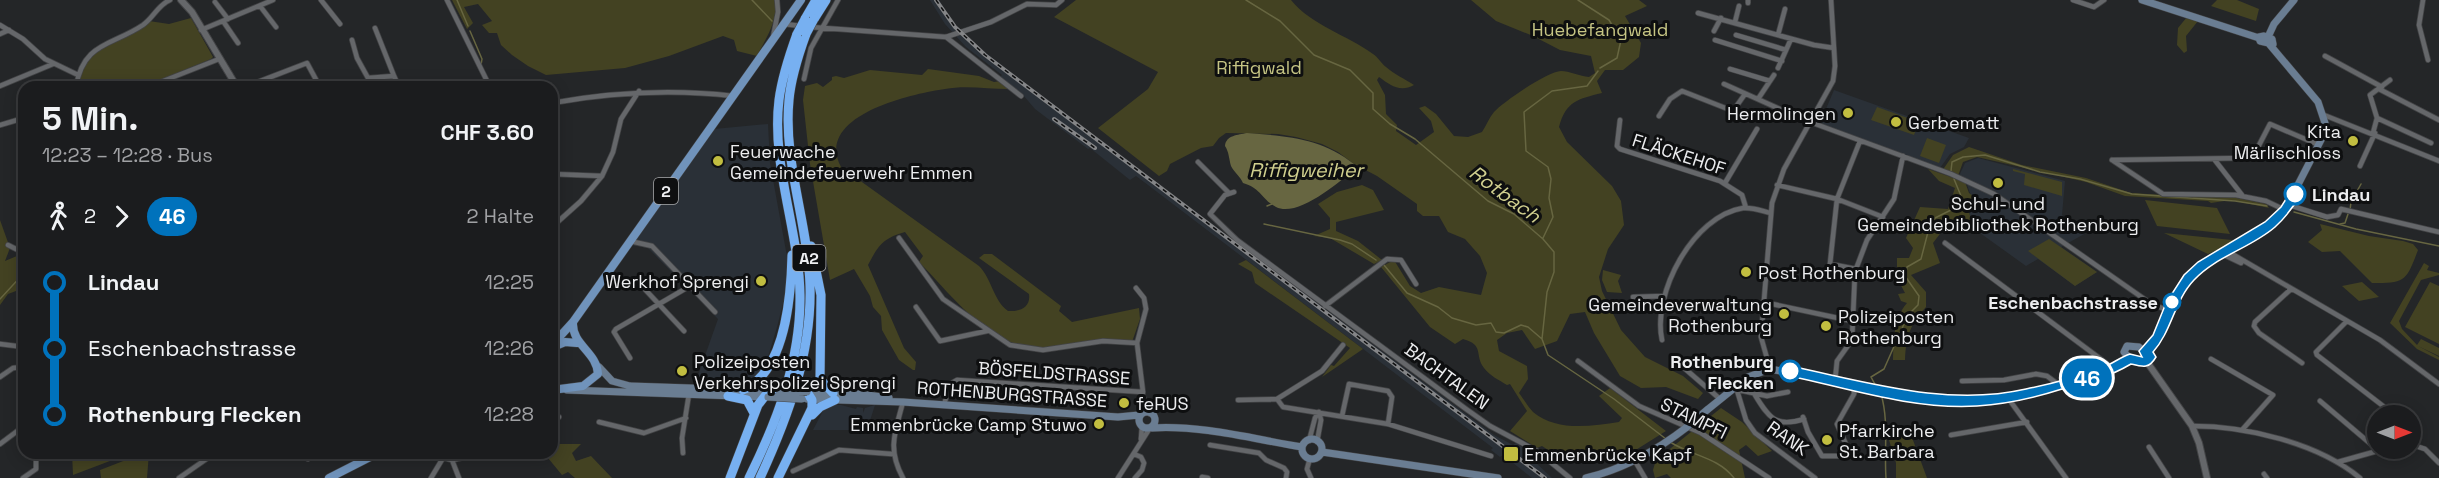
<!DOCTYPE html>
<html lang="de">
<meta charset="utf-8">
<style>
body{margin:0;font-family:"Space Grotesk",sans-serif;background:#28292b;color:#f1f3f6;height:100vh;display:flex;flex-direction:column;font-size:22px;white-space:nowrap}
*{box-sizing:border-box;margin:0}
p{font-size:20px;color:#a0a1a4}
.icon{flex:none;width:33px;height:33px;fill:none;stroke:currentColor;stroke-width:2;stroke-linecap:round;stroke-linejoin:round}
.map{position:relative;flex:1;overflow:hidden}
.sheet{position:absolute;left:18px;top:81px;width:540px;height:378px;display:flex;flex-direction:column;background:#1b1c1e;border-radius:18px;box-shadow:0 3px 15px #0003,0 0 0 2px #393a3c}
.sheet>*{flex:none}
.badge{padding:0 12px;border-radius:20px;font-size:21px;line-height:39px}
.needle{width:39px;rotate:90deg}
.buttons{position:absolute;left:2367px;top:405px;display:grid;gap:12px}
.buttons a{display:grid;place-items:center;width:54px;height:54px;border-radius:50%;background:#1b1c1e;box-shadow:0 3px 15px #0003,0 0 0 2px #393a3c;font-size:30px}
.map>.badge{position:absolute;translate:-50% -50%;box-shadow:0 0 0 3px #fff}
.legs{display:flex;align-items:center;gap:9px;height:66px;padding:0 24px;font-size:20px}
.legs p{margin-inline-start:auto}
.summary{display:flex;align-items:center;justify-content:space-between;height:102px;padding:0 24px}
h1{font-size:33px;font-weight:600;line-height:45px}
ul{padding:0 24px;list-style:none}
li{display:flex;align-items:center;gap:21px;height:66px;font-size:22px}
li i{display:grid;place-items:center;width:9px;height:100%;margin:0 8px;background:currentColor}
li i::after{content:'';width:15px;height:15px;margin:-8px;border:4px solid;border-radius:50%;background:#1b1c1e}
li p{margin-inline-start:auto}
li:first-child i{background:linear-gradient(#0000 50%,currentColor 0)}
li:last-child i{background:linear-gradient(currentColor 50%,#0000 0)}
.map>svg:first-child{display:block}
.built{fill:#2a3037}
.green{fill:#434222}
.water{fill:#676641}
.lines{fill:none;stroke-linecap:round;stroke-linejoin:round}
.stream{stroke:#676641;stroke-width:1.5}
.minor-casing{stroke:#434446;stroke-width:6}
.tertiary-casing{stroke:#434446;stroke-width:8}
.secondary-casing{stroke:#434446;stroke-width:8}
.primary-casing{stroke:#434446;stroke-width:9}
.motorway-casing{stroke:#434446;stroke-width:10}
.minor{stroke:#65676a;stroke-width:4.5}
.tertiary{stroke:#65676a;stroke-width:6}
.secondary{stroke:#6a7d92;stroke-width:7}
.primary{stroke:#7093bb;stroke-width:8}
.motorway{stroke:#77b0f1;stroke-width:9}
.rail-casing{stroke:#848587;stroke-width:4}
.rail{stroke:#0e0f10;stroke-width:1.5;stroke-dasharray:4.5;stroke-linecap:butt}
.secondary-bridge-casing{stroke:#434446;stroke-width:8;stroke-linecap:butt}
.motorway-bridge-casing{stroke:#434446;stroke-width:10;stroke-linecap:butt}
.secondary-bridge{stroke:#6a7d92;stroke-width:7}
.motorway-bridge{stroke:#77b0f1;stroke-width:9}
.line-1{fill:#0072bc;stroke:#fff;stroke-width:1.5}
.poi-dot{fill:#c1bd40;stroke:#0e0f10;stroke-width:2}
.stop-1-dot{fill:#fff;stroke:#0072bc;stroke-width:3}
.labels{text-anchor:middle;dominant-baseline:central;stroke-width:6;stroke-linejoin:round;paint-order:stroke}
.shield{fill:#0e0f10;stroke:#a9aaac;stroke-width:1.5}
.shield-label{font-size:16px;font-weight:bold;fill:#ecedef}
.park-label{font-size:18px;fill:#c6c584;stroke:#0e0f10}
.poi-label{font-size:18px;fill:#ecedef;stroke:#0e0f10;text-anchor:start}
.street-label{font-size:18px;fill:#ecedef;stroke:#0e0f10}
.stop-label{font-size:18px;font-weight:bold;fill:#ecedef;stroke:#0e0f10;text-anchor:end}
.water-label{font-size:20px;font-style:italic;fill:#d1d08f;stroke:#0e0f10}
</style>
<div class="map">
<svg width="2439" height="478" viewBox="0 0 2439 478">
<rect width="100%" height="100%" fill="#242628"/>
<!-- built -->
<path class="built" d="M 930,0 L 939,0 L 952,21 L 971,41 L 1040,96 L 1494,435 L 1513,445 L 1516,443 L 1530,452 L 1526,456 L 1526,459 L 1533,460 L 1552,478 L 1532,478 L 1503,455 L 1500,457 L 1491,450 L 1493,448 L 1148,185 L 1136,176 L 1130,180 L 1090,148 L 1088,149 L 1035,109 L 1023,95 L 1000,77 L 1002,75 L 966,47 L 945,24 Z
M 1834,90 L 1876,105 L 1969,138 L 1964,147 L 1950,154 L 1940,168 L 1818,123 L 1817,121 L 1826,109 Z
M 768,124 L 770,163 L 788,262 L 786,292 L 777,327 L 764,370 L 750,384 L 696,381 L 718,319 L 648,248 L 630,245 L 714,129 Z
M 1978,158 L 2065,181 L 2062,215 L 2086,233 L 2061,247 L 2097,272 L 2075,286 L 2038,259 L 2026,266 L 1973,228 L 1968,209 L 1973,201 L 1966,182 L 1959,176 L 1965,163 Z
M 833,405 L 841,405 L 856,409 L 857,407 L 863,408 L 863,413 L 865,408 L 875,405 L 867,430 L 813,430 L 824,409 Z"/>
<!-- green -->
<path class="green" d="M 452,0 L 775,0 C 778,22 766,38 757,56 L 737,51 L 734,40 L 723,36 L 669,56 L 625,68 L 546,75 L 528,66 L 512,55 L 501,45 L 497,33 L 489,33 L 482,25 L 492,21 L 478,4 L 464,7 L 473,23 L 467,29 Z
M 1076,0 L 1291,0 C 1311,25 1347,35 1373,54 C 1378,57 1381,63 1386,67 C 1394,74 1405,79 1414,85 C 1400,93 1390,85 1379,77 L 1377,80 L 1385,95 L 1386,114 L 1397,125 L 1396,131 L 1416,145 L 1434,132 L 1431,121 L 1419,108 L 1425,106 L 1436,114 L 1454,136 L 1468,137 L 1482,132 C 1486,126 1489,118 1494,112 C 1503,102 1548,71 1561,71 C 1569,71 1580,76 1589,77 L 1595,73 L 1591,56 L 1560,50 L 1533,36 L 1496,21 L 1471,0 L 1639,0 L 1647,6 L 1625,16 L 1641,43 L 1639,57 L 1623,70 L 1605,70 L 1597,81 L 1602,93 C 1578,99 1566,101 1559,127 L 1567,142 L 1612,186 L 1621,201 L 1624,225 L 1608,249 L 1599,277 L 1602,291 L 1621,330 L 1645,357 L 1683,376 L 1703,393 L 1698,399 L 1666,387 L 1641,388 L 1620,376 L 1594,333 L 1585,312 L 1570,314 L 1557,341 L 1535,349 L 1522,330 L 1507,333 L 1497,340 L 1499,351 L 1527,366 L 1528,379 L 1519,393 C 1523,398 1528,407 1533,412 C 1557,432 1591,426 1619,422 L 1622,418 L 1599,396 L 1610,388 L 1666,431 L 1623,458 L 1568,463 L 1542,446 L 1537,448 L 1510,431 L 1527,411 L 1510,384 L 1507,385 C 1499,380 1490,376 1484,368 C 1474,355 1485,345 1463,339 L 1455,344 L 1430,327 L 1381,267 L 1394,260 L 1410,286 L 1421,293 L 1439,287 L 1481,295 L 1487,273 L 1480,256 L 1465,239 L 1448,232 L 1439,216 L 1423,216 L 1417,211 L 1417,204 L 1377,176 L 1354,164 L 1338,152 L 1322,144 L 1296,137 L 1278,134 L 1226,133 L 1219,138 L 1213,146 L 1201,148 L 1170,164 L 1167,171 L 1159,176 L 1098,128 L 1148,89 L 1158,72 L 1054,17 Z
M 2217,0 L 2237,0 L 2259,9 L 2256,21 L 2211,6 Z
M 2187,17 L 2198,21 L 2186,36 L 2187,51 L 2184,53 L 2177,45 L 2178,28 Z
M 191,18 L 213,57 L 211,59 L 143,87 L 87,87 L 82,81 L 78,83 L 79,74 L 93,51 L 149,21 L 169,24 Z
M 928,69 L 979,76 L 994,82 L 1001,81 L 1009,89 C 988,89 965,85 945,89 C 910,94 814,116 841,167 L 979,266 C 992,279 993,300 1008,311 C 1020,312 1031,307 1029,294 L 979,258 L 984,254 L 992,254 L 1061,306 L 1059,311 L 1072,322 L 1139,308 L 1140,319 L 1132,342 C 1098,335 1073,349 1040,348 C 989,348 952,295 919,262 L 923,256 L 905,232 C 883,238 878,246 868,265 L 904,348 L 916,362 L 915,370 L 913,370 L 899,360 L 882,330 L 881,316 L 873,307 L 870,296 L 854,269 L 830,280 L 810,164 L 803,100 L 805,86 L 817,83 L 823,87 L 832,80 L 832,77 L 836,76 L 844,78 L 870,70 L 922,75 Z
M 1877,107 L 1919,122 L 1914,135 L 1871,120 Z
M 1927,138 L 1946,145 L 1939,163 L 1920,156 Z
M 1969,147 L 2022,165 L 2086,178 L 2131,193 L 2181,196 L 2183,198 L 2193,198 L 2192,196 L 2227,196 L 2266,204 L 2269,208 L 2231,200 L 2211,203 L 2208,201 L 2125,196 L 2086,182 L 1977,157 L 1963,162 L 1958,176 L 1942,171 L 1953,155 Z
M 1928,169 L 1965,182 L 1969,193 L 1976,198 L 1968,209 L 1974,229 L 1949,222 L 1933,243 L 1940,263 L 1911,275 L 1926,292 L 1926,307 C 1910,324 1906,337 1905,360 L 1893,360 C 1894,339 1893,319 1907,303 L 1901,301 L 1898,294 L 1905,293 L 1897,278 L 1897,258 L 1909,258 L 1913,248 L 1906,238 L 1920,207 L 1948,209 L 1955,188 L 1939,181 Z
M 2013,169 L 2062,182 L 2062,196 L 2024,185 L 2025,174 L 2013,171 Z
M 1362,185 L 1373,190 L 1384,210 L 1336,222 L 1336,231 L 1358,241 L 1382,260 L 1374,264 L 1330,238 L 1314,236 L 1330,229 L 1330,218 L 1318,204 L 1337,192 Z
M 2145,200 L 2217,208 L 2230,234 L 2157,226 Z
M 0,220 L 10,248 L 5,261 L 24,253 L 24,288 L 8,294 L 0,305 Z
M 2320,224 L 2369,236 L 2403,241 L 2413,244 L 2418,250 C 2406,282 2405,283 2372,283 L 2340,251 L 2322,252 L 2308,242 L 2322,230 Z
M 2164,233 L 2232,240 L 2235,242 L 2208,254 Z
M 2049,239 L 2097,272 L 2075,286 L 2028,251 Z
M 1246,260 L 1363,349 L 1322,377 L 1331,365 L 1334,366 L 1350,348 L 1255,283 L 1252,272 L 1238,264 Z
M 2424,263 L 2429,266 L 2427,270 L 2439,273 L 2439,275 L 2421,280 L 2399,321 L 2402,329 L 2417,345 L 2421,339 L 2439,348 L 2439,356 L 2418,346 L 2439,357 L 2439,360 L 2417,349 L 2390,323 Z
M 1603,270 L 1621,275 L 1618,281 L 1622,293 L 1607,292 L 1602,280 Z
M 2362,282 L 2379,297 L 2359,301 L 2342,286 Z
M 2430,282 L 2439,286 L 2439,344 L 2405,327 Z
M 1721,408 L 1742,422 L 1772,451 L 1758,456 L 1746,445 L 1739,450 L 1745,478 L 1671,478 L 1667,474 L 1655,478 L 1653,470 L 1656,460 Z
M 1910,432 L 1927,478 L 1896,478 L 1896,463 L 1889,440 Z
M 552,444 L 581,444 L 572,453 L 576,461 L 591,456 L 612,478 L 575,478 L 568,472 L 562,475 L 548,458 L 543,460 L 541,453 L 552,453 Z
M 72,453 L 131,453 L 73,475 Z
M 144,453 L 149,453 L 147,478 L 101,478 L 100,470 Z"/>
<!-- water -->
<path class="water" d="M 1247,133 C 1286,136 1322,138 1354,164 L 1354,169 C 1339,183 1297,218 1276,207 C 1261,199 1261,188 1243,183 C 1240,176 1234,172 1231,166 C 1229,159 1229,152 1225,146 C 1226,135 1238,135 1247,133 Z"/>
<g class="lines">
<!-- stream -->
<path class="stream" d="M 457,0 L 468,26
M 752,0 L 772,21
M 1246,0 L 1280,21 L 1314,55 L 1350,70 L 1373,93 L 1373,109 L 1390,124 L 1415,139 L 1488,201 L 1514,214 L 1543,239 L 1554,252 L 1554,272 L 1547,292 L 1542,339 L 1548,355 L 1614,399 L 1666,439
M 1578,0 L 1609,20 L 1621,40 L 1617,58 L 1600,68
M 470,31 L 482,59 L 481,65
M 1951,171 L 1952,162 L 1963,157 L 1985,155 L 2040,172 L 2080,179 L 2132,194 L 2235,201 L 2267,206
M 1267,206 L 1272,204
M 2350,210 L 2351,202 L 2361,184
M 2294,212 L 2356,229 L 2439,246
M 1264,224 L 1340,240 L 1352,244 L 1376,260
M 2340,224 L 2345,223 L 2348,214
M 1543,238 L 1553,217 L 1549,198 L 1551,179 L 1548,167 L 1526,151 L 1524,112 L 1552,91 L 1587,86 L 1598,71
M 1384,265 L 1407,293 L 1438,307 L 1452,318 L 1476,325 L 1491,323 L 1496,332 L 1504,333 L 1521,325 L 1528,327 L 1542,339
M 0,299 L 24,273
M 1877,388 L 1871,377 L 1884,369 L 1908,315 L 1918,305 L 1919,296 L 1905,276 L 1907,267 L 1921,259 L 1928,232 L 1935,218 L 1959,206 L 1961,196 L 1954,179
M 1881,394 C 1889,421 1884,450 1886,478
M 1670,442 C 1692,456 1718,457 1734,478"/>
<defs>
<path id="minor" d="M 321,0 L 340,24
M 447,0 L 490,87
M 1748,0 L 1748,3
M 2073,0 L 2094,7 L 2104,0
M 2423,0 L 2419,25 L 2428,60
M 215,2 L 228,19
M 260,6 L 276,27
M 1698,13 L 1814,45 L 1834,48
M 223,21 L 238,43
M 1735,22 L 1739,6
M 784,24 L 801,26
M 0,25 L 23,39 L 45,59 L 76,74
M 810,27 L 946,37 L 991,22 L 1027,4 L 1056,5 L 1062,0
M 375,28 L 394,76
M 201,30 L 273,0
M 1714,31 L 1721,18
M 0,34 L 9,30
M 1736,35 L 1786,50
M 1778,35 L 1785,9
M 773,37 L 778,12 L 777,0
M 946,37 L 1021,96
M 352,40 L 357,58 L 368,78 L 394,76 L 399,87
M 1715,40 L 1782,61
M 2325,56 L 2382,87
M 1778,68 L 1791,39
M 1730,69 L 1770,81
M 804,79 L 811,48 L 838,0
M 1724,84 L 1802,119 L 1951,174 L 1994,194 L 2150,303 L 2169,311
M 0,86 L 53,64
M 76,87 C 83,42 112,46 143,25 C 154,17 158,5 170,0
M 148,87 L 219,59
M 245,87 L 307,63 L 320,87
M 2379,89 L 2439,120
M 1758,99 L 1774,75
M 552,103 C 613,92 672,89 733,96
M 2324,115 L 2439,161
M 1659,116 L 1670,99 L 1682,91 L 1733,111 L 1745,94
M 2377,118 L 2431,143
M 1620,120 L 1617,146 L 1620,149 L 1720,181 L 1742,195 L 1746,208
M 0,125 L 24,118
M 2373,133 L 2377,118 L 2370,95 L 2390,80
M 1860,141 L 1837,199 L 1830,264 L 1856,269 L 1867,240 L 1894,199 L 1903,156
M 2214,159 L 2242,195
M 2112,160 L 2247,158 L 2256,151 L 2270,124 L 2319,145
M 2112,160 L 2163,194 L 2236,195 L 2266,201 L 2285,210
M 1198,162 L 1229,193
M 2360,166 L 2375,133
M 552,174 L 602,176
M 1725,183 L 1757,129
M 1777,185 L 1837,199 L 1883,217
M 1234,192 L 1225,195 L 1210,214 L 1237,240 L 1466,409 L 1490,426 L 1537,451 L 1570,478
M 2289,205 L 2327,217 L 2338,215 L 2341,209 L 2439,232
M 552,227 L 581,201 L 602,176 L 613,152 L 621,119 L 639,91
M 899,238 L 943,299 L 1010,345 L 1043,350 L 1103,341 L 1137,343
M 630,241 L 652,246 L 715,312
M 1945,243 L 2114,369
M 8,245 L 18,250 L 24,248
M 2227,251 L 2380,340 L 2439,384
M 2222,254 L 2241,263
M 639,283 L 684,331
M 1136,288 L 1144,298 L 1146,309 L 1137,343 L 1143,392 L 1140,414
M 2291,289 L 2255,322 L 2254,326 L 2259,333 L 2302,363
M 1633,297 L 1664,296
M 1763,302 L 1852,321
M 1325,306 L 1387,259 L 1401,260 L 1416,284
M 916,307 L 940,341 L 987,331
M 2347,321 L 2316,352 L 2317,355 L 2396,416
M 1662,340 C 1652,293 1693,216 1743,208 C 1753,207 1762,211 1771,213
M 0,344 L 24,347
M 630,358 L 614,332 L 616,329 L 690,286
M 2211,359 L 2273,395 L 2242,430
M 1578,361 L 1639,406 L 1701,433 L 1769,478
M 1676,361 L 1720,399
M 1770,369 L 1761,337 L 1772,203 L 1784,169 L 1833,81 L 1835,66 L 1831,0
M 0,377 L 13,368 L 24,367
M 1835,381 L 1837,361 L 1852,340 L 1855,271
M 1962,381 L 2004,380 L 2036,374 L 2047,376 L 2059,385
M 1736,387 L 1746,420 L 1755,433 L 1815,478
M 1739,390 L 1767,396 L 1788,392
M 1755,395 C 1769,418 1776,428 1804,419
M 1143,397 L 1150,414
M 2008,398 L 2066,478
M 1277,399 L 1322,371 L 1343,345
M 1238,400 L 1277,399 L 1283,407 L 1388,424 L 1491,456
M 2320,401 L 2379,451
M 903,402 C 895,432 887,449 903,478
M 944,405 L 950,384 L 957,380 L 1143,392
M 552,416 L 559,417
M 1342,416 L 1349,384 L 1388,391 L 1392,397 L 1388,424
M 1803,417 L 1808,432 L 1822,456 L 1846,456 L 1848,449 L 1837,424 L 1854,394 L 1854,386
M 599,422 L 644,433 L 686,418
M 2192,426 C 2246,426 2318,443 2360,478
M 1951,435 L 2027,422
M 1141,439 L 1142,426
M 1309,441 L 1315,418 L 1319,412
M 1317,442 L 1321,420 L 1319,412
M 0,444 L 24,426
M 2410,444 L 2425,449 L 2439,463
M 1210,445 L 1259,453 L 1266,460 L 1284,468 L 1287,472 L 1286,478
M 2149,447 L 2169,478
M 307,453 L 308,459
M 389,453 L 428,454 L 452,460
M 683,453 L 682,438 L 689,394
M 1134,454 L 1141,457 L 1144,463 L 1142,470 L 1135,478
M 1310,458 L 1307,469 L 1311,478
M 452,460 L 485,453
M 452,460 L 459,478
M 1635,461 L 1645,478
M 2338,462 L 2388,448
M 793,471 L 839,450 L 892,454
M 2264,474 L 2267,478
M 1202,477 L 1208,478
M 23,478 L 36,469 L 36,453
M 179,478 L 215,453
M 431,478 L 443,458
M 1118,478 L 1150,428"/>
<path id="tertiary" d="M 181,0 L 192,12 L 237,87
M 2147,362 L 2192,426 L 2199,443 L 2207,478"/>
<path id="secondary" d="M 2142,0 L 2259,38
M 2264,36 L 2272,39 L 2273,44 L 2260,41 L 2259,37 Z
M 2268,37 L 2274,24 L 2294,0
M 2127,346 L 2139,347 L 2148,355 L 2148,360 C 2138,365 2130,360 2124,352 Z
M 2145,351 L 2158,337 L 2172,302 L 2188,278 L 2202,265 L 2263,230 L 2285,210 L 2321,140 L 2325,123 L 2318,102 L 2270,45
M 599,367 L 612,381 L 630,386 L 776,391
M 567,390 L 766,397
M 807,392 L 860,394 L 889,398
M 807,399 L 903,402 L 1118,417 L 1139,415
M 1707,410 L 1748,377 L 1770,369 L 1916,397 L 1975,401 L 2025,395 L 2107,372 L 2130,359
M1139 420a8 8 0 1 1 16 0a8 8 0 1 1-16 0Z
M 1152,428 C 1202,425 1253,439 1302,447
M1302 449a10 10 0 1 1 20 0a10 10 0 1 1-20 0Z
M 1322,452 L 1498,478
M 1586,478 C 1624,469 1656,451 1687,427"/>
<path id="primary" d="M 552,345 L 573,322 L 801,0
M 553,347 L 565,342 L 577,343
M 552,390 L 583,386 L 598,374 C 597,352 572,345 573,323
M 329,478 L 378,453"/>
<path id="motorway" d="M 805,19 L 816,0
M 814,19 L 826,0
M 811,246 L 821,295 L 820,379 L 833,393
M 743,390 C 786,371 791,296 792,255
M 728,396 L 747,400 L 754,413
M 812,415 L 820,407 L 835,400
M 730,478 L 758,405 L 765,396 L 779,391
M 749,478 C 777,421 801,360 800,295 C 799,230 771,165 779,100 C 782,77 789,56 797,34
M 760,478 C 788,417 812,353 810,285 C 808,223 783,162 789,100 C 791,77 798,56 806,34
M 778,478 L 812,408 L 812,400 L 807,392"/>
</defs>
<!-- minor casing -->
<use href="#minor" class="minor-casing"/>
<!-- tertiary casing -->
<use href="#tertiary" class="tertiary-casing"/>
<!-- secondary casing -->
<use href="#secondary" class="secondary-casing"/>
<!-- primary casing -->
<use href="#primary" class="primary-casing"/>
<!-- motorway casing -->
<use href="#motorway" class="motorway-casing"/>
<!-- minor -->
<use href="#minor" class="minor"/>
<!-- tertiary -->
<use href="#tertiary" class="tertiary"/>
<!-- secondary -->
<use href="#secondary" class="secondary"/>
<!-- primary -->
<use href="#primary" class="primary"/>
<!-- motorway -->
<use href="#motorway" class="motorway"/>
<defs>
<path id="rail" d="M 936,0 L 955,27 L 985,55 L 1545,478
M 1054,119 L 1095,148"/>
</defs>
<!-- rail casing -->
<use href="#rail" class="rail-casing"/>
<!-- rail -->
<use href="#rail" class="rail"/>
<defs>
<path id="secondary-bridge" d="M 779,391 L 807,392
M 768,397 L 802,399
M 1687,427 L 1707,410"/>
<path id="motorway-bridge" d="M 797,34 L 805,19
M 806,34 L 814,19"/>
</defs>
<!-- secondary-bridge casing -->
<use href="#secondary-bridge" class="secondary-bridge-casing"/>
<!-- motorway-bridge casing -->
<use href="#motorway-bridge" class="motorway-bridge-casing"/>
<!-- secondary-bridge -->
<use href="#secondary-bridge" class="secondary-bridge"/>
<!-- motorway-bridge -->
<use href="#motorway-bridge" class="motorway-bridge"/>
</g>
<!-- line-1 -->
<path class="line-1" d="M 2295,190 L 2301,194 C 2294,206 2286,217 2275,227 C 2251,248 2216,256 2194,280 C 2174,301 2172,331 2153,352 L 2156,357 C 2149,369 2143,367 2131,364 C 2109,377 2087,383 2062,389 C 2034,398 2006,404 1977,406 C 1915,410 1850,389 1790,376 L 1784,371 L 1790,366 C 1868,382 1947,407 2026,389 C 2051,384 2077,377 2101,368 C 2111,365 2120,357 2130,354 L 2142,357 L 2139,351 L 2153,335 L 2166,303 L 2184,275 L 2198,262 L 2265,222 L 2281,207 L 2291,191 Z"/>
<!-- markers -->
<g class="poi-dot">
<circle cx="1848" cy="113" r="6"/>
<circle cx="1896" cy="122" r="6"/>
<circle cx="2353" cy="141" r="6"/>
<circle cx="718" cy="161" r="6"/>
<circle cx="1998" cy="183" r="6"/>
<circle cx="1746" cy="272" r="6"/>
<circle cx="761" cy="281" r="6"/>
<circle cx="1784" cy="314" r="6"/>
<circle cx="1826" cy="326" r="6"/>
<circle cx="682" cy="371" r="6"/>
<circle cx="1124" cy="403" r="6"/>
<circle cx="1099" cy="424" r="6"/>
<circle cx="1827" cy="440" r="6"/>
<rect x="1503" y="446" width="16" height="16" rx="3"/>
</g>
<g class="stop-1-dot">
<circle cx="2295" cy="194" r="10"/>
<circle cx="2172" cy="302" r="8"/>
<circle cx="1790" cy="371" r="10"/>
</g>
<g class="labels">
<!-- shield labels -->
<g class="shield">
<rect x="654" y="178" width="24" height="26" rx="4.5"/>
<rect x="792.5" y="245" width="33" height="26" rx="4.5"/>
</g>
<g class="shield-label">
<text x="666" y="191">2</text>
<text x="809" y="258">A2</text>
</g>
<!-- park labels -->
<g class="park-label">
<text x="1600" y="29">Huebefangwald</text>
<text x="1259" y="67">Riffigwald</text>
</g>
<!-- poi labels -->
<g class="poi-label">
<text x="1836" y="113" text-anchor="end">Hermolingen</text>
<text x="1908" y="122">Gerbematt</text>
<text x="2341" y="131" text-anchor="end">Kita<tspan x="2341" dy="21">Märlischloss</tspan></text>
<text x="730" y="151">Feuerwache<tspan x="730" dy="21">Gemeindefeuerwehr Emmen</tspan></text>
<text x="1998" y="203" text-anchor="middle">Schul- und<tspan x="1998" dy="21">Gemeindebibliothek Rothenburg</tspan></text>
<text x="1758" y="272">Post Rothenburg</text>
<text x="749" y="281" text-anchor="end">Werkhof Sprengi</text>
<text x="1772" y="304" text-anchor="end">Gemeindeverwaltung<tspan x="1772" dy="21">Rothenburg</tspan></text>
<text x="1838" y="316">Polizeiposten<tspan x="1838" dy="21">Rothenburg</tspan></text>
<text x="694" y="361">Polizeiposten<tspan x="694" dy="21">Verkehrspolizei Sprengi</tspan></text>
<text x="1136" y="403">feRUS</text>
<text x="1087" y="424" text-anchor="end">Emmenbrücke Camp Stuwo</text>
<text x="1839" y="430">Pfarrkirche<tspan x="1839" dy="21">St. Barbara</tspan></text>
<text x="1524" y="454">Emmenbrücke Kapf</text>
</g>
<!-- street labels -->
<g class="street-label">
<text transform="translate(1679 154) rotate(18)">FLÄCKEHOF</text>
<text transform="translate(1054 373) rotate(4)">BÖSFELDSTRASSE</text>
<text transform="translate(1447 376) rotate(36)">BACHTALEN</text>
<text transform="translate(1012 394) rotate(4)">ROTHENBURGSTRASSE</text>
<text transform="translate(1694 418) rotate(26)">STAMPFI</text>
<text transform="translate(1788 438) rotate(35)">RANK</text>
</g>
<!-- stop labels -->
<g class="stop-label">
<text x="2312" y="194" text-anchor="start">Lindau</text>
<text x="2158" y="302">Eschenbachstrasse</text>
<text x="1774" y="361">Rothenburg<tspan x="1774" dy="21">Flecken</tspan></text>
</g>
<!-- water labels -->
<g class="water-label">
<text x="1306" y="170">Riffigweiher</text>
<text transform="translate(1505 194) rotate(36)">Rotbach</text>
</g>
</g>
</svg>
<div class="buttons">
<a><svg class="needle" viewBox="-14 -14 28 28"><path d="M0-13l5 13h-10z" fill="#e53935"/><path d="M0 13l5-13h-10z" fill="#a0a1a4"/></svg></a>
</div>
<b class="badge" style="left:2087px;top:378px;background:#0072bc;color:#fff">46</b>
<section class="sheet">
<div class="summary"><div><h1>5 Min.</h1><p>12:23 – 12:28 · Bus</p></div><b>CHF 3.60</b></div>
<div class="legs"><svg class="icon" aria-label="walk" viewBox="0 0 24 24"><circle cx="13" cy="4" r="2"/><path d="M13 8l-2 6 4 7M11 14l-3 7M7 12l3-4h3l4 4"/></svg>2<svg class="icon" aria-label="forward" viewBox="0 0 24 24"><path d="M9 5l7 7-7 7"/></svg><b class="badge" style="background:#0072bc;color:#fff">46</b><p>2 Halte</p></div>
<ul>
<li><i style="color:#0072bc"></i><b>Lindau</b><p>12:25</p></li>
<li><i style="color:#0072bc"></i><span>Eschenbachstrasse</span><p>12:26</p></li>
<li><i style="color:#0072bc"></i><b>Rothenburg Flecken</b><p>12:28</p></li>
</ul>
</section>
</div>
